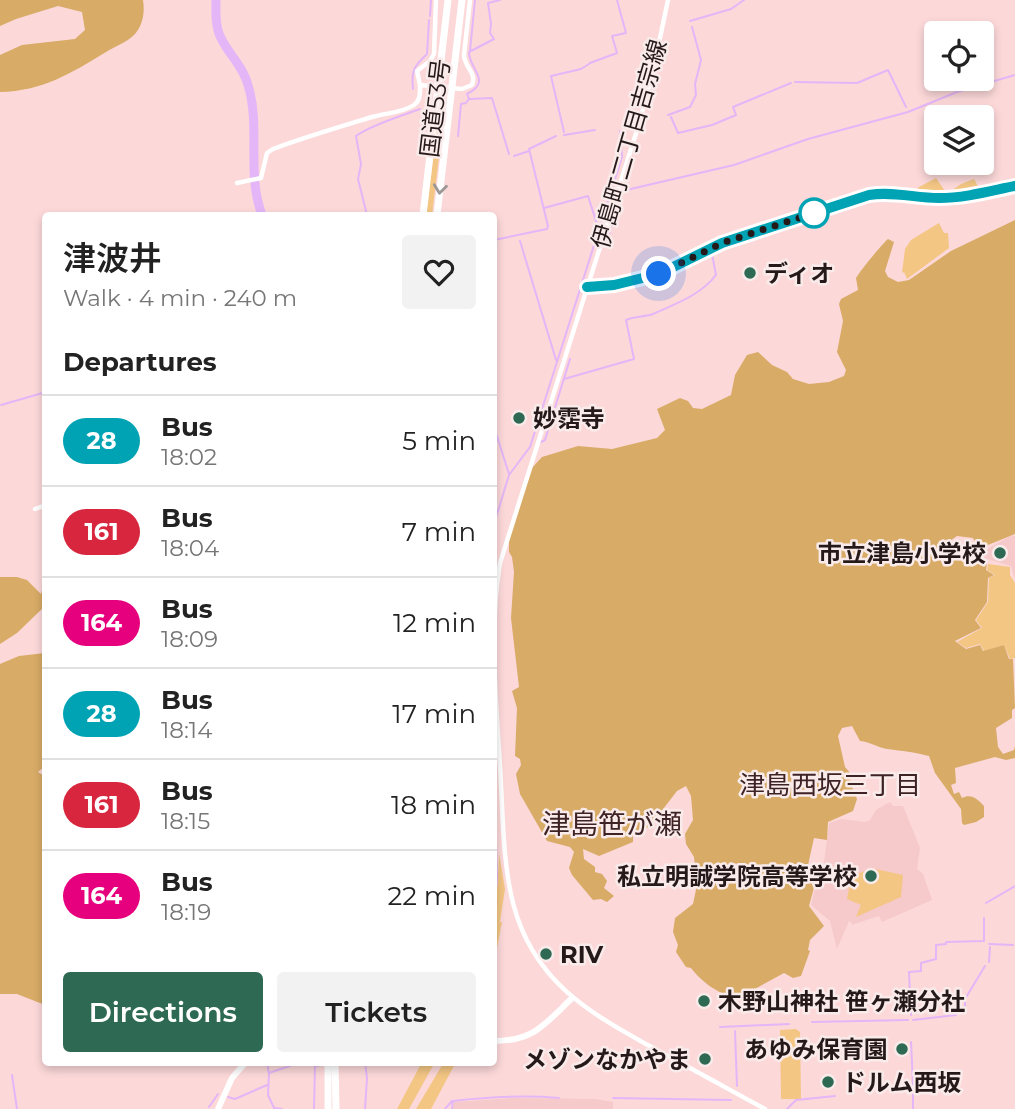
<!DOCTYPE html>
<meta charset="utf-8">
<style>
body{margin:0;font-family:Montserrat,"Noto Sans JP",sans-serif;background:#f2f2f2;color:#222;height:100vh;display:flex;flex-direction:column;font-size:26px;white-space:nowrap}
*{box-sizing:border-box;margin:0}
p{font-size:23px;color:#767676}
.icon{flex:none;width:38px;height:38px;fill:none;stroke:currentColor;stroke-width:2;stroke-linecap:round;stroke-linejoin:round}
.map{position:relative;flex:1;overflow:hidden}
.sheet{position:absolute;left:42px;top:212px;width:455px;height:854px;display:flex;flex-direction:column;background:#fff;border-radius:7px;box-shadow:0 4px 10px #0003}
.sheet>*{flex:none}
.badge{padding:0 14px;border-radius:23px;font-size:24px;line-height:46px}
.fabs{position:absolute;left:924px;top:21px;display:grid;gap:14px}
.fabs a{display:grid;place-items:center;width:70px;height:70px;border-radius:7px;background:#fff;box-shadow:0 4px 10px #0003;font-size:35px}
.you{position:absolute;width:35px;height:35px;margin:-18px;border:5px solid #fff;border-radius:50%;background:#1a73e8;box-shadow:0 0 0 10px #1a73e833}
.map>.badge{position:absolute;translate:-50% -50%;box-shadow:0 0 0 4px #fff}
h2{padding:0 21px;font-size:26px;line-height:63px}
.round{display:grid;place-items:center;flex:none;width:74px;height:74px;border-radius:7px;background:#f2f2f2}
.overview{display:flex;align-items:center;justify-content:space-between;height:119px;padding:0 21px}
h1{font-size:33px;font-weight:600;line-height:52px}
.cta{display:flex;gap:14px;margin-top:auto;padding:14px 21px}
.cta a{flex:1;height:80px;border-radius:7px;background:#2e6954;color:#fff;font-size:28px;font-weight:600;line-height:80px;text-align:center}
.cta a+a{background:#f2f2f2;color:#222}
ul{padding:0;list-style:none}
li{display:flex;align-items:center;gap:21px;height:91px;padding:0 21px;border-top:2px solid #e0e0e0}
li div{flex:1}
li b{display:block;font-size:26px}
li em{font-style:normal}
li .badge{min-width:77px;font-weight:700;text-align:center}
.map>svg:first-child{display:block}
.built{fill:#f6c9ca}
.green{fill:#f3c684}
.forest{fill:#d8ab66}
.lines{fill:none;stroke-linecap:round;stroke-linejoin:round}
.stream{stroke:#e4b6f7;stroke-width:2}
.river{stroke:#e4b6f7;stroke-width:9}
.minor{stroke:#fff;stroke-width:4.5}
.major{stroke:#fff;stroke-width:6}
.highway{stroke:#fff;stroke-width:7}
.oneway{stroke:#9d9898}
.line-casing{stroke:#fff;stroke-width:16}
.line{stroke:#00a3b4;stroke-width:10}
.walk{stroke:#251919;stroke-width:7;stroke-dasharray:0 12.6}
.stop-dot{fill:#fff;stroke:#00a3b4;stroke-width:3.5}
.poi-dot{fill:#2e6954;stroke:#faebeb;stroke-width:2.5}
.labels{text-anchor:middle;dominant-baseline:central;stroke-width:5;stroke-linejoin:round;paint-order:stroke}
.street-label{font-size:24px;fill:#251919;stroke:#faebeb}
.poi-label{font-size:24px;font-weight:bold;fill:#251919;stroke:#faebeb;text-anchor:start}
.neighbourhood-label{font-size:26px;fill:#3e2325;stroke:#faebeb}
.quarter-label{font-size:28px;fill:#3e2325;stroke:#faebeb}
</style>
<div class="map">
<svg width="1015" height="1109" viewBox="0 0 1015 1109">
<rect width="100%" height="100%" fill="#fcd8d9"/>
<!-- built -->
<path class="built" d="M 1011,536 L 1015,536 L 1015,580 L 1011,566 L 984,558 L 987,549 Z
M 890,802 L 893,806 L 903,806 L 920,848 L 917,869 L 923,874 L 932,900 L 882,922 L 879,916 L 851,925 L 852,923 L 849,921 L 837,949 L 830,921 L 811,905 L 818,875 L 823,871 L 829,823 L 841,819 L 865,822 L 870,820 L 876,810 Z
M 513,1098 L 595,1099 L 613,1102 L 613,1109 L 453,1109 L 454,1102 Z"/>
<!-- green -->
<path class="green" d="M 441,98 L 446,98 L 432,215 L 426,215 Z
M 936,178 L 947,194 L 961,184 L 974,179 L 980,190 L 947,195 L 914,192 L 919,187 Z
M 939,223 L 944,233 L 948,233 L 949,248 L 907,279 L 904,272 L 902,273 L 905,249 L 911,240 Z
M 988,564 L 1010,567 L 1010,575 L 1015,583 L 1015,658 L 1010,659 L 1004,645 L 984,651 L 980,644 L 966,648 L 957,642 L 982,628 L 976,620 L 988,602 L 989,578 L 995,575 L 987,570 Z
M 499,853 L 505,889 L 500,922 L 502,922 L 494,964 C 493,927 498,890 499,853 Z
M 871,868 L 903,875 L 901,897 L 856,917 L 861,905 L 847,899 L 851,877 Z
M 796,1029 L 800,1032 L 801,1099 L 781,1099 L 780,1030 Z
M 422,1062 L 435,1062 L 409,1109 L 397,1109 Z
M 444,1062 L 456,1062 L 431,1109 L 416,1109 Z"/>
<!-- forest -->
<path class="forest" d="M 0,0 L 143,0 C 145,12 143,26 134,35 C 127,42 114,47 106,52 C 70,74 42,91 0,92 L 0,55 L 22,45 L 75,39 L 85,30 L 82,12 L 58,6 L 16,19 L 0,26 Z
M 1015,220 L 1015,534 L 978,549 L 973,538 L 957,536 L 940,548 L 939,555 L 948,559 L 987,563 L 986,570 L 994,575 L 988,578 L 987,602 L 975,620 L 981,628 L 955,641 L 966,649 L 980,645 L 983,651 L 1004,645 L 1009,659 L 1013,659 L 1015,708 L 1012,710 L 1012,718 L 996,728 L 998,747 L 1003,754 L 1014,750 L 1015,746 L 1015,758 L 1006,760 L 995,757 L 955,768 L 956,783 L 951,785 L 954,794 L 959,792 L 962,798 C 971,793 978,799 984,806 L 984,817 L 976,822 L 964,825 L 962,823 L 961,809 L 935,773 L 929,756 C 914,752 902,751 888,749 C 878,748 871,742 860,741 L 852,726 L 842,728 L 838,736 L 845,767 L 852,775 L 850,782 L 857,799 L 853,811 L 828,822 L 827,840 L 814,838 L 808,865 L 820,865 L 809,906 L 824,926 L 810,940 L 808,950 L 810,951 L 801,976 L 793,978 L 784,973 L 751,991 L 751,994 C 745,994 740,996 734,996 C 718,995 700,980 691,968 L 686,967 L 676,952 L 678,945 L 673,932 L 675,918 L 693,904 L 697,885 L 694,857 L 686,844 L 685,834 L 693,820 L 691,796 L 686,786 L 677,791 L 650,826 L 633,835 L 633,842 L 599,856 L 583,849 L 584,859 L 595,867 L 595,872 L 602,874 L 607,881 L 604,888 L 614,896 L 607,902 L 601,899 L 593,900 L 572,875 L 569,868 L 574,852 L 570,847 L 547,841 L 520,794 L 516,774 L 521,765 L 520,759 L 515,756 L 517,708 L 512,691 L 519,687 L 511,618 L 514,572 L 512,557 L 509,552 L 509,537 L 532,468 L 542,457 L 578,446 L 612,449 L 657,438 L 665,430 L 657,409 L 680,398 L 688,401 L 693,408 L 702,409 L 731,395 L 735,375 L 747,355 L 758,352 L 772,365 L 787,372 L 793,379 L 809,384 L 829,382 L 844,376 L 846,370 L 837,352 L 843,321 L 839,304 L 841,299 L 858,290 L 856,278 C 860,271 883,243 888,239 L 894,242 L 885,271 L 888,277 L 898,282 L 909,280 L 951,251 Z
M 0,577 L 17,577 L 27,580 L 41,594 L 45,579 L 46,605 L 17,633 L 0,644 Z
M 45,653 L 45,766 L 38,772 L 46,777 L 45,1005 L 17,994 L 0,994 L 0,664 L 19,656 Z"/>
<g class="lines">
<!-- stream -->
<path class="stream" d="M 430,16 L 431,0
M 690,21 L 731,9 L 744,0
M 470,51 L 475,0
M 590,63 L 617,53 L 612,36 L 626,33 L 617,0
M 795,82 L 857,83 L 888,70 L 906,107
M 413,89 C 411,71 414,66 427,54 L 429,20
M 470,99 L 492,98 L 509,154
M 668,115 L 690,107 L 696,95 L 695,84 L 701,60 L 692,27
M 671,117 L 678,133 L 712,125 L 736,115 L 733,107 L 791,83
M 564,132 L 551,76 L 581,69 L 589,64
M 564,135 L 595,130
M 458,136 L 461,104 L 466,103 L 469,99 L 467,94 C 493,81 469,70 469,52 L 494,39 L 490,33 L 491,24 L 488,3 L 500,0
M 514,156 L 529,151
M 544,208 L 588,196 L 597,224 L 600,224
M 367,215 L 358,179 L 361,164 L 356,136 C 371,125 401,116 420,109
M 771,232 L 880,198 L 952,203
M 494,240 L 547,229 L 548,226 L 529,149 L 556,136
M 520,241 L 556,360
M 606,245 L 622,191 L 734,165 L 808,139 L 908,112 L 957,92 L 1015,75
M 564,379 L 634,359 L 626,320 C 635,316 645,317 653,314 C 675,304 701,295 716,275 L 712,254 L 719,249
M 1,405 L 46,392
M 494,427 L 509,474
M 541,442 L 545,440 L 570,359
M 494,524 L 509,475 L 530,447 L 622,157 L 620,131
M 494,773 L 497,876 L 494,916
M 986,903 L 1015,886
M 946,942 L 984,941 L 984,918
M 989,944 L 1013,945
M 989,962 L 990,947
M 965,1013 L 965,999 L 985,966
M 911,1015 L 909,972 L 921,971 L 921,963 L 936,959 L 936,945 L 946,944
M 913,1020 L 956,1015
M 812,1022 L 908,1020
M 720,1027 L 789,1024
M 735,1031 L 737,1086
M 911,1042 L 913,1085
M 267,1062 L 269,1074 L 268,1095 L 274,1108 L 282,1109
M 302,1062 L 318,1066
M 365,1062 L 367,1078 L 365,1109
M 269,1073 L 301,1062
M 12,1075 L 17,1109
M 913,1091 L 913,1109
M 228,1097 L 235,1099 L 267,1085
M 613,1098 L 731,1100
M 209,1107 L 218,1094
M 314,1109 L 315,1065
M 445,1109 L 452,1101
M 452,1109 L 453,1101 C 488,1097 523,1095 559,1098
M 787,1109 L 796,1100 L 835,1096"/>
<!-- river -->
<path class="river" d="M 216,0 C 216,12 215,27 221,38 C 229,55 243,66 248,85 C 261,127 246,173 262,215"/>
<!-- minor -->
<path class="minor" d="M 436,0 L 434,54 L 430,61 L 417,71 L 420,85 L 462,89 L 472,85 C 477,72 465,69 464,55 L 470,0
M 668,0 L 653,71 L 639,124 L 500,563 C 489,629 496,700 500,766 C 503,811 502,859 513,903 C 534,985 594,1015 662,1053 C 696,1071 730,1090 765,1109
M 237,183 L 261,178 L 267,153 L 273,149 C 305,137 339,127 372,117 C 386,113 402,113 414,105 C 421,100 420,92 420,85
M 587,287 L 614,285 L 658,274 L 677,267 L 722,243 L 869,195 C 893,191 915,198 939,198 C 965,198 990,191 1015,186
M 35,509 L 46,505"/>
<!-- major -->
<path class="major" d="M 494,1041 C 534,1041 545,1024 572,998
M 218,1109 L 232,1078 L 246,1062"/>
<!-- highway -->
<path class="highway" d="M 423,215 L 448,0
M 437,215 L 462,0
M 328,1062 L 328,1109
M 335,1062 L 336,1109"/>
</g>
<!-- one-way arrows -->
<defs><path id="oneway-chevron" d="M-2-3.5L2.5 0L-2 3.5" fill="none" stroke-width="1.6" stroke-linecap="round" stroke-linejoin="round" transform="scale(1.75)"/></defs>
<use class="oneway" href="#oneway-chevron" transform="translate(440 189) rotate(97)"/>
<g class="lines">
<defs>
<path id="line" d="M 587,287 L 614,285 L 659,274 L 722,243 L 869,195 C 893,191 915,198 939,198 C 965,198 990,191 1015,186"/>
</defs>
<!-- line casing -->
<use href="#line" class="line-casing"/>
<!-- line -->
<use href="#line" class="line"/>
<!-- walk -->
<path class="walk" d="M 659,274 L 722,243 L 814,213"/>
</g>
<!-- markers -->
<circle class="stop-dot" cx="814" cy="213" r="14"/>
<g class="poi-dot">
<circle cx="750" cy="273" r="7"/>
<circle cx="519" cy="418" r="7"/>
<circle cx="1000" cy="553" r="7"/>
<circle cx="871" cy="876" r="7"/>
<circle cx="546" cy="954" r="7"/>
<circle cx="704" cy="1001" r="7"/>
<circle cx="902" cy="1049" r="7"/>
<circle cx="705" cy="1059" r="7"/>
<circle cx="828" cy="1082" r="7"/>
</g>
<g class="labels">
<!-- street labels -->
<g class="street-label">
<text transform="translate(435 108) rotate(-83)">国道53号</text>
<text transform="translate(629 144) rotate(-74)">伊島町二丁目吉宗線</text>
</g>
<!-- poi labels -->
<g class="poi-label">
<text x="764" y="273">ディオ</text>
<text x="533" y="418">妙霑寺</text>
<text x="986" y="553" text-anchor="end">市立津島小学校</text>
<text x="857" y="876" text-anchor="end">私立明誠学院高等学校</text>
<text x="560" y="954">RIV</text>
<text x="718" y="1001">木野山神社 笹ヶ瀬分社</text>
<text x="888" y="1049" text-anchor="end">あゆみ保育園</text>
<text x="691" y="1059" text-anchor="end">メゾンなかやま</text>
<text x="842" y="1082">ドルム西坂</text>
</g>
<!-- neighbourhood labels -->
<g class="neighbourhood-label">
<text x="830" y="785">津島西坂三丁目</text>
</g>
<!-- quarter labels -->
<g class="quarter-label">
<text x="612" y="824">津島笹が瀬</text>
</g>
</g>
</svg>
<div class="fabs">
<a><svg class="icon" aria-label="locate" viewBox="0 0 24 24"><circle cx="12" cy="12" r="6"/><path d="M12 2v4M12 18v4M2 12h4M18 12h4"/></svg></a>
<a><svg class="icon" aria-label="layers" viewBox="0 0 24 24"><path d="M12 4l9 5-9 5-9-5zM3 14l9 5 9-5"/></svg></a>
</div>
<div class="you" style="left:659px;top:274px"></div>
<section class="sheet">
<div class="overview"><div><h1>津波井</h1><p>Walk · 4 min · 240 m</p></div><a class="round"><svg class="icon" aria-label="heart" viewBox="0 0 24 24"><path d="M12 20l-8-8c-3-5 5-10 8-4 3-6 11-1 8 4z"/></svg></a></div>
<h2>Departures</h2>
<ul>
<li><span class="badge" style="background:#00a3b4;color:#fff">28</span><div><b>Bus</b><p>18:02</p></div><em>5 min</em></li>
<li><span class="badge" style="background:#d7263d;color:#fff">161</span><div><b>Bus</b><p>18:04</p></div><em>7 min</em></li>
<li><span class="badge" style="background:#e6007e;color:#fff">164</span><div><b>Bus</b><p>18:09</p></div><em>12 min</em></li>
<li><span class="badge" style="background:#00a3b4;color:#fff">28</span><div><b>Bus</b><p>18:14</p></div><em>17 min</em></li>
<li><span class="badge" style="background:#d7263d;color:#fff">161</span><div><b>Bus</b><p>18:15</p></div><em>18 min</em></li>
<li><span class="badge" style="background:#e6007e;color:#fff">164</span><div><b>Bus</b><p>18:19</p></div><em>22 min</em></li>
</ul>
<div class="cta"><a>Directions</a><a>Tickets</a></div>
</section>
</div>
